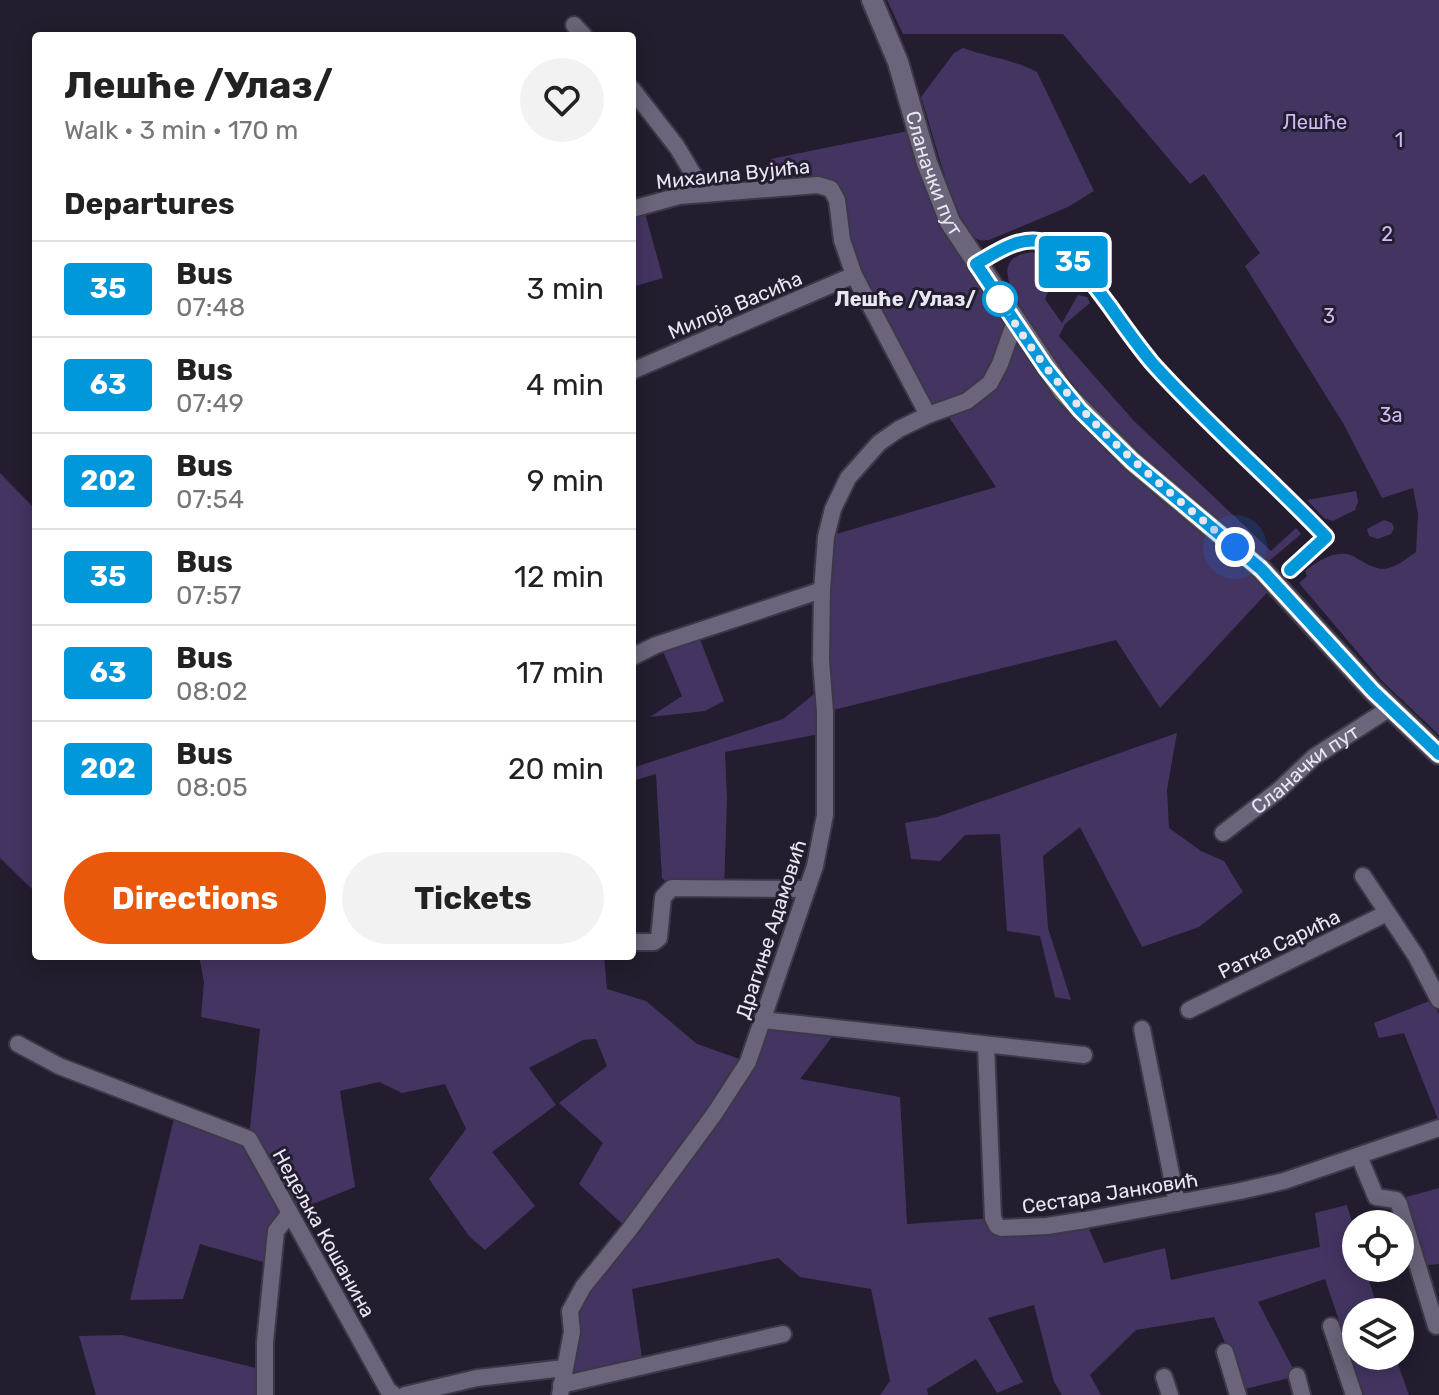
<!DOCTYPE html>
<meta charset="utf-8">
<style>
body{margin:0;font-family:Rubik,sans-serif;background:#f2f2f2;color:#222;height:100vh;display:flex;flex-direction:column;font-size:30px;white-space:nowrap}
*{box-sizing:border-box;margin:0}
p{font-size:26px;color:#767676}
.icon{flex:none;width:44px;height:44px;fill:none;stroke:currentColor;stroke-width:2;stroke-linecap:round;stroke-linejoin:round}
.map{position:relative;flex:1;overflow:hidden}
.panel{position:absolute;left:32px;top:32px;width:604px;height:928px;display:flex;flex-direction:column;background:#fff;border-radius:8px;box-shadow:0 4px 20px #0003}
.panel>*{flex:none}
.badge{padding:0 16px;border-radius:6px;font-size:28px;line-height:52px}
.fabs{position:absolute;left:1342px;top:1210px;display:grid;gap:16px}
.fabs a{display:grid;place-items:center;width:72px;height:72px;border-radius:50%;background:#fff;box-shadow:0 4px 20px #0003;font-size:40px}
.you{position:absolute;width:40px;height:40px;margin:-20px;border:6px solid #fff;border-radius:50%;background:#1a73e8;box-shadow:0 0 0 12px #1a73e833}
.map>.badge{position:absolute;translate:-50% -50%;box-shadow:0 0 0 4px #fff}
h2{padding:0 32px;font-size:30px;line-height:72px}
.round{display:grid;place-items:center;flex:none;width:84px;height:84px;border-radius:42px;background:#f2f2f2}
.overview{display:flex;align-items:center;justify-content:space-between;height:136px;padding:0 32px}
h1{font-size:38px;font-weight:700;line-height:60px}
.action{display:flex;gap:16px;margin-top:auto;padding:16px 32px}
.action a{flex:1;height:92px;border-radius:48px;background:#ea580c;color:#fff;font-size:32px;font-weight:700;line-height:92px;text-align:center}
.action a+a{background:#f2f2f2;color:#222}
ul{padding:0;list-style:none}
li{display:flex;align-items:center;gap:24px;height:96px;padding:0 32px;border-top:2px solid #e0e0e0}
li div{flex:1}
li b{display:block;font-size:30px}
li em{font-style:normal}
li .badge{min-width:88px;font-weight:700;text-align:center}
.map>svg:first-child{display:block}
.green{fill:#443462}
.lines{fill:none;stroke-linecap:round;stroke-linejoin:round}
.minor-casing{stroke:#3d3847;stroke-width:20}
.tertiary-casing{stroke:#3d3847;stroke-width:24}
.minor{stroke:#6b647a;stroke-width:16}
.tertiary{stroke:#6b647a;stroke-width:20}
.line-casing{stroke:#fff;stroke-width:18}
.line{stroke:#0098da;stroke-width:12}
.walk{stroke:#e9e6f2;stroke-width:8;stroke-dasharray:0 14.4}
.stop-dot{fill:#fff;stroke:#0098da;stroke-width:4}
.labels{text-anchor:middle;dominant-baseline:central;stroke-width:6;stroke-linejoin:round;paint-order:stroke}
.park-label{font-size:20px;fill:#ccbaf5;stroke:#231d2f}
.street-label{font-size:20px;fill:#e9e6f2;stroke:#231d2f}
.stop-label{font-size:20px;font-weight:bold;fill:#e9e6f2;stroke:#231d2f;text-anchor:end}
</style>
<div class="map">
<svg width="1439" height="1395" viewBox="0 0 1439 1395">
<rect width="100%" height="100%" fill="#231d2f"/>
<!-- green -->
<path class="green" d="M 887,0 L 1439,0 L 1439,735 L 1382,681 L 1299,583 L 1307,576 L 1305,571 C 1319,560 1340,546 1358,559 C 1365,563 1373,568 1382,569 C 1394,569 1406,559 1416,552 L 1418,514 L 1413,488 L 1382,498 L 1343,423 L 1245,266 L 1260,253 L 1204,174 L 1190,184 L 1063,34 L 903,34 Z
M 963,48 C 988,57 1015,60 1037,72 L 1094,191 L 1068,207 L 989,240 C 983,241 977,241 972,235 C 952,212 932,130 921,97 L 954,53 Z
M 918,129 L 939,197 L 930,202 L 945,234 L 980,287 L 974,292 L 989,283 L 1046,368 L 1276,583 L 1160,708 L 1116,640 L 825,712 L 825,733 L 725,752 L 727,799 L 724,889 L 672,888 L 662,878 L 656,774 L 632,781 L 632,768 L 783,719 L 823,687 L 826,537 L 996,487 L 944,410 L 928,415 L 866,300 L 833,182 L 776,188 L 771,159 Z
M 643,206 L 663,278 L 632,287 L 632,209 Z
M 1033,252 L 1049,261 L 1050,276 L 1054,278 L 1045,299 L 1062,323 L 1078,295 L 1087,297 L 1090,303 L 1065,324 L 1059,336 L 1134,421 L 1271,551 L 1296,528 L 1301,534 L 1269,561 C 1209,510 1138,460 1086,400 C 1062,372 1039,337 1020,305 C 1007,282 995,256 1033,252 Z
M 0,473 L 36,510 L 36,893 L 0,858 Z
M 1356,491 L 1358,502 L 1355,510 L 1333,521 L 1324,518 L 1307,500 Z
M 1384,520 L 1392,523 L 1394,528 L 1391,534 L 1378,539 L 1369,536 L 1367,529 Z
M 699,637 L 724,701 L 705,711 L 650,717 L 682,696 L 662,649 Z
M 1177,733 L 1167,790 L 1169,828 L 1201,851 L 1224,861 L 1243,892 L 1199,927 L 1142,947 L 1080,827 L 1043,856 L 1048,928 L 1071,1000 L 1055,997 L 1040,936 L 1007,931 L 1000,834 L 965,835 L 940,861 L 911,859 L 905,823 L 937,817 Z
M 199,956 L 604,956 L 607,989 L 646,1001 L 697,1044 L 748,1062 L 763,1020 L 838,1029 L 800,1079 L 900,1097 L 907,1224 L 993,1218 L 994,1222 L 1085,1220 L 1104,1263 L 1165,1248 L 1171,1280 L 1320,1247 L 1315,1213 L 1347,1205 L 1356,1236 L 1356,1268 L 1365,1268 L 1379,1312 L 1356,1312 L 1356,1356 L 1395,1356 L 1409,1395 L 1364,1395 L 1325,1279 L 1258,1302 L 1297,1376 L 1245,1389 L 1214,1317 L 1136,1330 L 1090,1375 L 1101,1395 L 1062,1395 L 1054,1382 L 1034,1305 L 988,1318 L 1023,1382 L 997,1393 L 976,1359 L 927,1389 L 928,1395 L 880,1395 L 890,1381 L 871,1289 L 800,1277 L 778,1258 L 632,1289 L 643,1365 L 561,1385 L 570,1311 L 629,1230 L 579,1184 L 603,1143 L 559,1103 L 607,1066 L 596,1039 L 583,1040 L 529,1068 L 556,1105 L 492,1152 L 535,1206 L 485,1250 L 469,1236 L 429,1179 L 466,1129 L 445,1084 L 402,1093 L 379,1082 L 340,1091 L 355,1187 L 290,1213 L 273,1265 L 200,1244 L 183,1299 L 130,1300 L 177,1106 L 249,1138 L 260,1029 L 201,1017 L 204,982 Z
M 1432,1000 L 1439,1014 L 1439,1122 L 1404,1033 L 1379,1038 L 1374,1023 Z
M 1439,1188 L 1439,1264 L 1418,1266 L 1399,1204 L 1406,1197 Z
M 122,1335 L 264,1370 L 265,1395 L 96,1395 L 79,1336 Z"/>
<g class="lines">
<defs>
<g id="minor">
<path d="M 574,25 L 584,36"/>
<path d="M 632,89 L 677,147 L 705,194"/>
<path d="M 632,209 L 679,196 L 818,185 L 831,189 L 837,200 L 842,240 L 854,275 L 928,415"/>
<path d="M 632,371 L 854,275"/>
<path d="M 632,657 L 656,645 L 822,590"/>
<path id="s1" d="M 1223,833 L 1279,790 L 1314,757 L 1390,708"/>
<path d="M 1363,876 L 1416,956 L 1439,1000"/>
<path d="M 632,942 L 654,942 L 659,938 L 663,897 L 672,888 L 807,889"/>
<path d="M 1189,1010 L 1387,913"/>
<path d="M 763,1020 L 1084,1055"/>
<path d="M 1142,1029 L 1177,1203"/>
<path d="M 18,1044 L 59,1066 L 249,1139 L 388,1390 L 394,1395"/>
<path d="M 986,1045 L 993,1218 L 997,1226 L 1002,1228 L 1047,1226 L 1085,1220 L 1240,1191 L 1284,1181 L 1439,1128"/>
<path d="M 1359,1156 L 1376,1197 L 1396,1200 L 1399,1204 L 1436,1326"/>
<path d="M 1331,1326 L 1354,1395"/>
<path d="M 1225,1352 L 1238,1395"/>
<path d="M 1297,1376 L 1302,1395"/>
<path d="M 1164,1377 L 1170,1395"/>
<path d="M 561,1385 L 783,1334"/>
<path d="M 265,1395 L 265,1342 L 276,1231 L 290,1213"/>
<path d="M 405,1395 L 477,1378 L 564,1368"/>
<path d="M 560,1395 L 572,1332 L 570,1311 L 583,1287 L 629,1230 L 715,1113 L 748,1062 L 815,866 L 825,815 L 825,712 L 821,660 L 822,590 L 826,537 L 833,509 L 848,478 L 879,443 L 899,429 L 928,415 L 967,401 L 990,383 L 1000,364 L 1012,330 L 1017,325"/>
</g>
<g id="tertiary">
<path id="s2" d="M 872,0 L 898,62 L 927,163 L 950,222 L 1063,391 L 1132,461 L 1261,569 L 1373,691 L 1439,754"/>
</g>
</defs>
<!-- minor casing -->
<use href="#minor" class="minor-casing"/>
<!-- tertiary casing -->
<use href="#tertiary" class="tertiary-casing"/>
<!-- minor -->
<use href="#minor" class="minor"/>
<!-- tertiary -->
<use href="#tertiary" class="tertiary"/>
</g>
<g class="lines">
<defs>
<path id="line" d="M 1290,570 L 1326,537 C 1270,478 1208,425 1153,364 C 1137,345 1123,325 1109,305 C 1092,283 1072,251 1044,242 C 1020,235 995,253 976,264 L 1046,368 L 1080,410 L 1132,461 L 1261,569 L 1373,691 L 1439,754"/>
</defs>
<!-- line casing -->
<use href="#line" class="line-casing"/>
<!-- line -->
<use href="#line" class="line"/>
<!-- walk -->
<path class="walk" d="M 1000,299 C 1063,407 1141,469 1235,547"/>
</g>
<!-- markers -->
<circle class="stop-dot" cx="1000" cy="299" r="16"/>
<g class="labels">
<!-- park labels -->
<g class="park-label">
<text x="1315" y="122">Лешће</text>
<text x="1399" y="140">1</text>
<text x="1387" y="234">2</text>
<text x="1329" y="316">3</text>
<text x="1391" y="415">3a</text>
</g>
<!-- street labels -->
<g class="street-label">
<text stroke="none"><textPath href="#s2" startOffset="184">Сланачки пут</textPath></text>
<text transform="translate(733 174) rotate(-6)">Михаила Вујића</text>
<text transform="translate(735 305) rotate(-23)">Милоја Васића</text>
<text stroke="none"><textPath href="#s1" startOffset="104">Сланачки пут</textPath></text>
<text transform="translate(771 929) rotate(-72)">Драгиње Адамовић</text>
<text transform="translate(1279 944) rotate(-26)">Ратка Сарића</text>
<text transform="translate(1110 1193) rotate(-9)">Сестара Јанковић</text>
<text transform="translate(324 1233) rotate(61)">Недељка Кошанина</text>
</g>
<!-- stop labels -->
<g class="stop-label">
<text x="976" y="299">Лешће /Улаз/</text>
</g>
</g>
</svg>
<div class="fabs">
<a><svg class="icon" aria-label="locate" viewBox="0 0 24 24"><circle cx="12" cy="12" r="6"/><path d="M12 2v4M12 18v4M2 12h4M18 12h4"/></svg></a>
<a><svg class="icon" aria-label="layers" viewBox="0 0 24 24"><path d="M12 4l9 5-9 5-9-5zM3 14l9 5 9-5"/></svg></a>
</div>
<div class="you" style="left:1235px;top:547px"></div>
<b class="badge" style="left:1073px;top:262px;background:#0098da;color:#fff">35</b>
<section class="panel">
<div class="overview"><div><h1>Лешће /Улаз/</h1><p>Walk · 3 min · 170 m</p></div><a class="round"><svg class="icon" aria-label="heart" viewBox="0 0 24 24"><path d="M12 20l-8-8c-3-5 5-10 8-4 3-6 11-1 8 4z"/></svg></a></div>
<h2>Departures</h2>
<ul>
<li><span class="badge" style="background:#0098da;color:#fff">35</span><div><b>Bus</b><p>07:48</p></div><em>3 min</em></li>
<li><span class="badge" style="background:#0098da;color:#fff">63</span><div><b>Bus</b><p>07:49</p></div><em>4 min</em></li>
<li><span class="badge" style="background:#0098da;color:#fff">202</span><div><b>Bus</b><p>07:54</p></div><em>9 min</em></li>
<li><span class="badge" style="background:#0098da;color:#fff">35</span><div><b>Bus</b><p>07:57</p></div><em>12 min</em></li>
<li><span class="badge" style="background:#0098da;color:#fff">63</span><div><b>Bus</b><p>08:02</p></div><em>17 min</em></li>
<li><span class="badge" style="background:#0098da;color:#fff">202</span><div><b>Bus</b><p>08:05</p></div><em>20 min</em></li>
</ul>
<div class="action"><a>Directions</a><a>Tickets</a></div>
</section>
</div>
